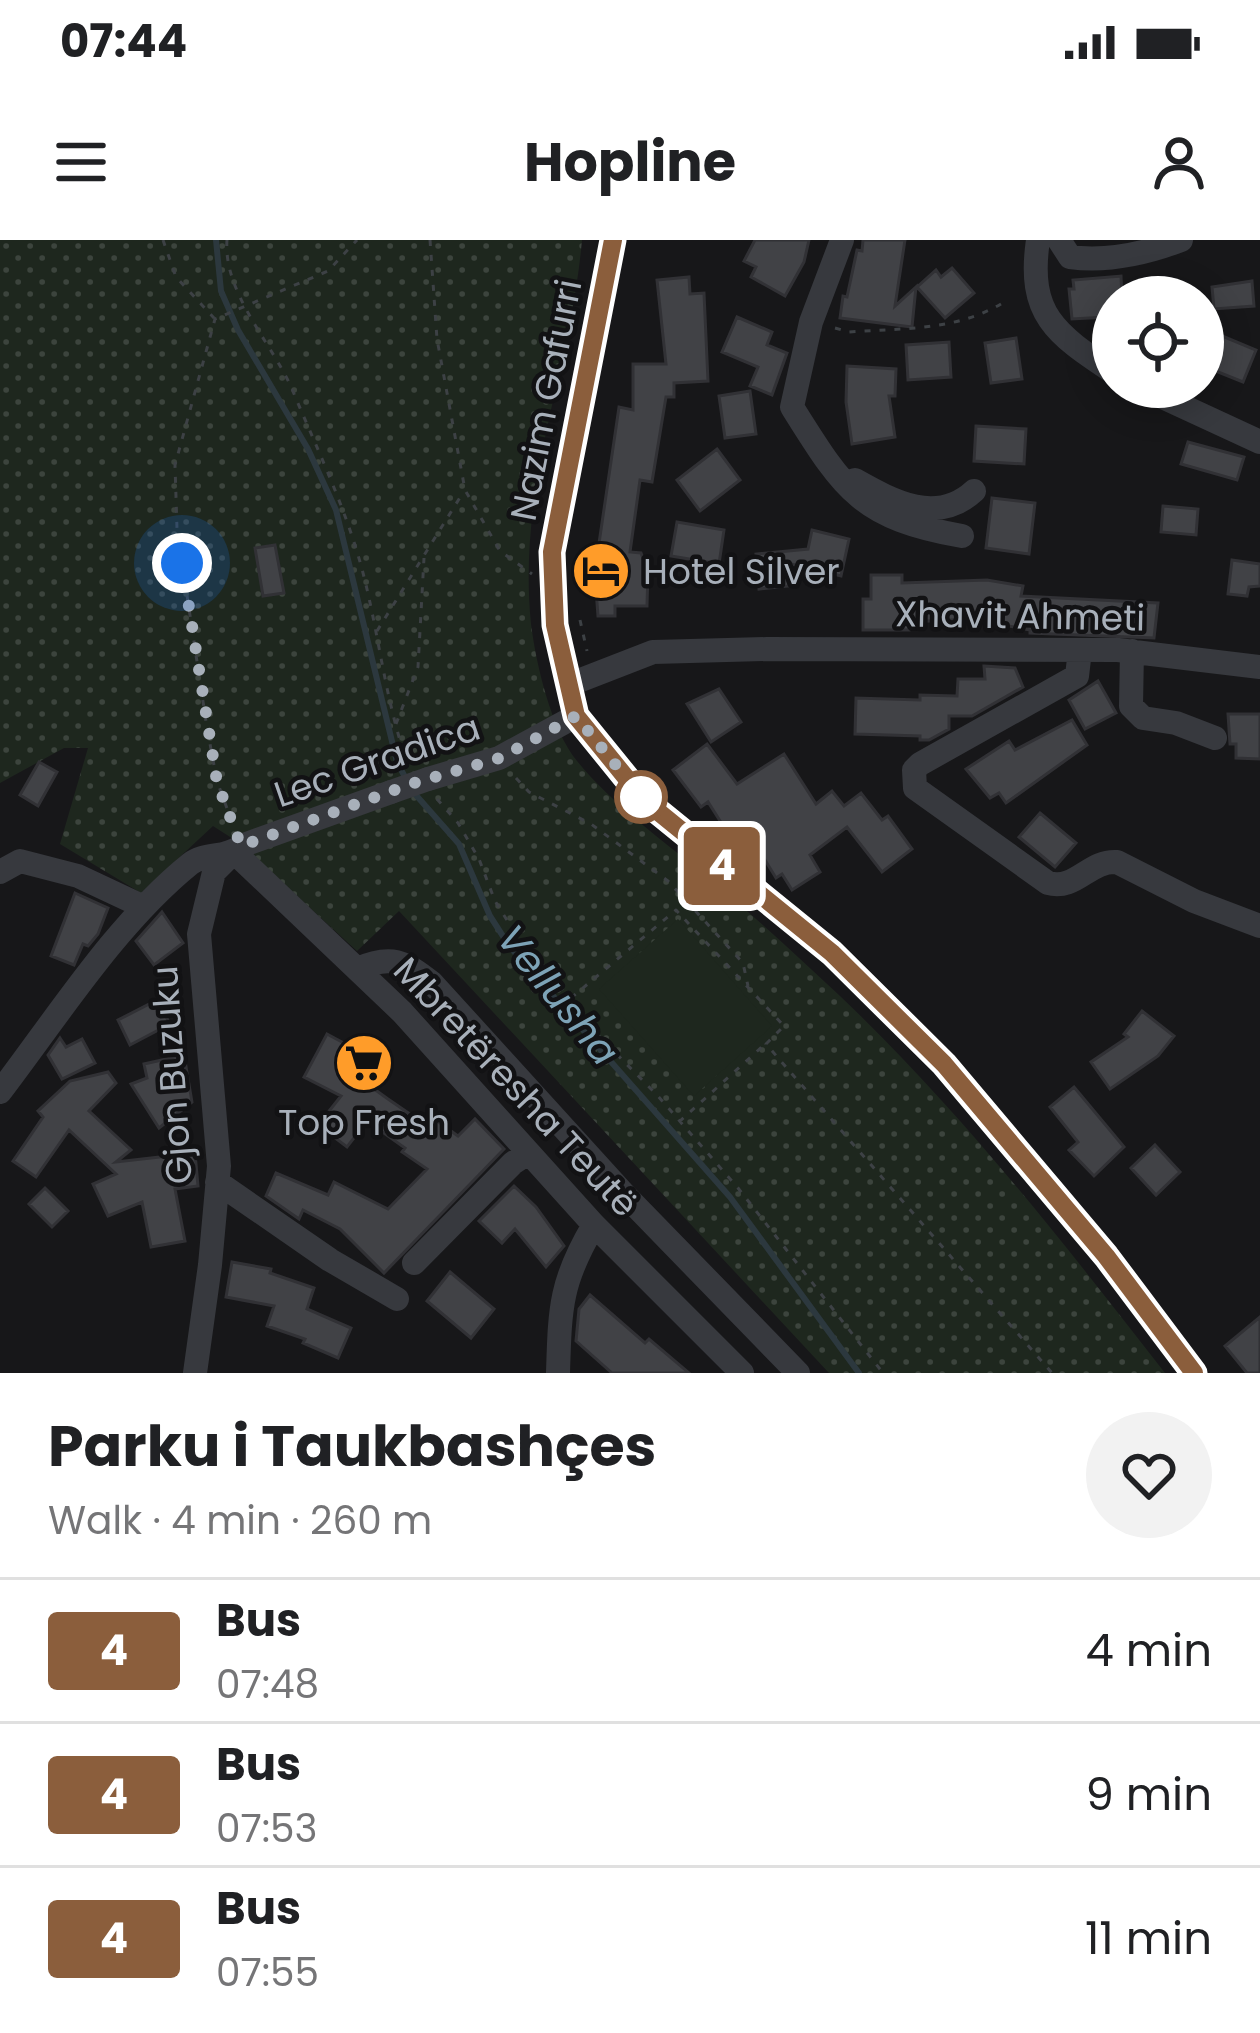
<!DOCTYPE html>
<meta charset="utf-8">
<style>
body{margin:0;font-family:Poppins,sans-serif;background:#f2f2f2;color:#202124;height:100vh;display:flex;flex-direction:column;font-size:45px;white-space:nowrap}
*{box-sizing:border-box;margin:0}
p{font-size:39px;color:#757577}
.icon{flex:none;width:66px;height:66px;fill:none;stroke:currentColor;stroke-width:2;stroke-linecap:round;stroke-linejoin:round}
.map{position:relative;height:1133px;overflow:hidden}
.panel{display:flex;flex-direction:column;background:#fff;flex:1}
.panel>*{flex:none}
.badge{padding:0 24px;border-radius:9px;font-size:42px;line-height:78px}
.tools{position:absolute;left:1092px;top:36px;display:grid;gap:24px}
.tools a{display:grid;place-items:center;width:132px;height:132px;border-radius:50%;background:#fff;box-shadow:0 6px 30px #0003;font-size:60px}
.you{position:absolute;width:60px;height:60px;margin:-30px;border:9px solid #fff;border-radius:50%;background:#1a73e8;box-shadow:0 0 0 18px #1a73e833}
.map>.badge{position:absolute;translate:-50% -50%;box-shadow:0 0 0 6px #fff}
.round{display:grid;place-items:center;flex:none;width:126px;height:126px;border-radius:63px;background:#f2f2f2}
.head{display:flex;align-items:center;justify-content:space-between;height:204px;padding:0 48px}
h1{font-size:57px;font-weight:700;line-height:90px}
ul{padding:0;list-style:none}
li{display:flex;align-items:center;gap:36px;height:144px;padding:0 48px;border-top:3px solid #e0e0e0}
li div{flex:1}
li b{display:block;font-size:45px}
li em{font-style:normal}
li .badge{min-width:132px;font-weight:700;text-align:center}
.status{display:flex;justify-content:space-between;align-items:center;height:84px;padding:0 60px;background:#fff;direction:ltr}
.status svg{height:33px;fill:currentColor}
header{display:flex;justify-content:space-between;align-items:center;height:156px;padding:0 48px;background:#fff;font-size:54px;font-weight:700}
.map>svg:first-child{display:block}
.park{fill:url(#park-dots)}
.pitch{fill:#1e271e}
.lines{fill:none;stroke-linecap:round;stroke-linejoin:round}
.stream{stroke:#2c383e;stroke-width:6}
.building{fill:#414246;stroke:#313135;stroke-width:3}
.path{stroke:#3d4145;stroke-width:3;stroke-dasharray:6 9;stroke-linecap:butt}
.minor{stroke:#37393e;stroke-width:24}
.minor-bridge{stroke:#37393e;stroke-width:24}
.line-casing{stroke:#fff;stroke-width:27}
.line{stroke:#8b5e3c;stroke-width:18}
.walk{stroke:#a8b0ba;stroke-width:12;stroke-dasharray:0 21.6}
.stop-dot{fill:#fff;stroke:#8b5e3c;stroke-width:6}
.labels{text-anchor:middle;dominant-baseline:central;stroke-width:9;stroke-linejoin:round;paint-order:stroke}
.street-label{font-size:36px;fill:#a8b0ba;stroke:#121214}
.poi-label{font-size:36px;fill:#a8b0ba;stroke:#121214;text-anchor:start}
.water-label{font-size:39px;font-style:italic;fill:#7da3b7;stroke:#121214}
</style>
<div class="status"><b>07:44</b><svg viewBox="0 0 49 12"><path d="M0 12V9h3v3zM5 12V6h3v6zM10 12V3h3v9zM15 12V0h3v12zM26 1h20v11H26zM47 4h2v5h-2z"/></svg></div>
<header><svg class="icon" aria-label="menu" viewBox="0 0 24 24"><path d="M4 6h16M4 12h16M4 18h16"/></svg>Hopline<svg class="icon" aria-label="person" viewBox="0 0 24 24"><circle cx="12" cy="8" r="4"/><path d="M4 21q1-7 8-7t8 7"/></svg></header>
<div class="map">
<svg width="1260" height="1133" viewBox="0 0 1260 1133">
<defs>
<pattern id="park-dots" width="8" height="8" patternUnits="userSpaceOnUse" patternTransform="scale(3)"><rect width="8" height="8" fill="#1e271e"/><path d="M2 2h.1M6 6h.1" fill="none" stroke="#3c443d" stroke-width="1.8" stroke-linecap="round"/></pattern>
</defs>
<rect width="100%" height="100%" fill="#171719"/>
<!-- park -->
<path class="park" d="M 0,0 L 582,0 C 570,134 517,244 531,384 C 536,424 551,489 577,521 C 612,564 662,600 705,635 C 752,674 796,715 840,756 C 961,871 1063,1002 1165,1133 L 829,1133 L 399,671 L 357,711 L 238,602 L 213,586 L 141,653 L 60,604 L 88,508 L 64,508 L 0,543 Z"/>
<!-- pitch -->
<path class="pitch" d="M 678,679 L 772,786 L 694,856 L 599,749 Z"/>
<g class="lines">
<!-- stream -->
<path class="stream" d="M 216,0 L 221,51 L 238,90 L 308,209 L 336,270 L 397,522 L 405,537
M 415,554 L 459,604 L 490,676 L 510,707 L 730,957 L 859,1133"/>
</g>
<!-- building -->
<path class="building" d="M 755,0 L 809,0 L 804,22 L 785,56 L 751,37 L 756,27 L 744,21 Z
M 863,0 L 905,0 L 895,66 L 916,47 L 912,87 L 840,78 L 843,56 L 847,57 L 857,10 L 862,11 Z
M 952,28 L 974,53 L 945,78 L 917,47 L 936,30 L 941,37 Z
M 1121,36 L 1122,57 L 1113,57 L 1113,67 L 1106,67 L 1107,77 L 1072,79 L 1069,49 L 1074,49 L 1073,40 Z
M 689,37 L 690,54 L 704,53 L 708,141 L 674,143 L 674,157 L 666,157 L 652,242 L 640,240 L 630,312 L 641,313 L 648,332 L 647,366 L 615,366 L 615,376 L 598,376 L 593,310 L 598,310 L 619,167 L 633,170 L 633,124 L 666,124 L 657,40 Z
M 1252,41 L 1254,66 L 1214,69 L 1212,47 Z
M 737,77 L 772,92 L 767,105 L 787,113 L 772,155 L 750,146 L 758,127 L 722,112 Z
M 1215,93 L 1256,110 L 1243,142 L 1203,126 L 1203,96 L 1215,103 Z
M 1016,98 L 1022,139 L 991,143 L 985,103 Z
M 949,102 L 951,137 L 908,140 L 906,105 Z
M 847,126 L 896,129 L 895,156 L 889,156 L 895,197 L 852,204 L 846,162 Z
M 750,151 L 756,194 L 725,198 L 719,156 Z
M 976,186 L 1026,189 L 1024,224 L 974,221 Z
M 1188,202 L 1244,217 L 1237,240 L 1181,224 Z
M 717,209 L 740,240 L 700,271 L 677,240 Z
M 992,258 L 1035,263 L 1029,314 L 986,308 Z
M 1163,266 L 1198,269 L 1196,295 L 1161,292 Z
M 677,282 L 724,290 L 719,324 L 671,316 Z
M 812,290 L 849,299 L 841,336 L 787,323 L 789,346 L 759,349 L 756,314 L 808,309 Z
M 275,305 L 284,353 L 263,356 L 255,308 Z
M 1232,320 L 1260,324 L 1260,346 L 1249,347 L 1247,356 L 1228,354 Z
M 871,335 L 902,335 L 902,343 L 987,340 L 1023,346 L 1021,356 L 1158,363 L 1154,398 L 1030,393 L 1030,390 L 971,379 L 909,382 L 909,390 L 863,390 L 863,359 L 871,359 Z
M 984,426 L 1015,428 L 1023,447 L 972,476 L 949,476 L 949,489 L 929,500 L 920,500 L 920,496 L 855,494 L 856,458 L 920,460 L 920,455 L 957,456 L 958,439 L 985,439 Z
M 1098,441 L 1116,473 L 1085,489 L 1069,460 Z
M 719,449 L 741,482 L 711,502 L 687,464 Z
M 1228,474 L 1260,474 L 1260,519 L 1236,518 L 1236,504 L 1230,504 Z
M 1072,480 L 1087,505 L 1006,563 L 999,553 L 990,558 L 966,529 L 1009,501 L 1015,510 Z
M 707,504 L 737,544 L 784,514 L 816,564 L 832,551 L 844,566 L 861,553 L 882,580 L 888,576 L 912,609 L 882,632 L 847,587 L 810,615 L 820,632 L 792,650 L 782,634 L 776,638 L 749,594 L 734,603 L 708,562 L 701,567 L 673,530 Z
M 39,522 L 57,532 L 38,566 L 20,555 Z
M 1040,573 L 1076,603 L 1055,627 L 1019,597 Z
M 75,653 L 108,668 L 98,694 L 88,706 L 83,704 L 74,725 L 51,716 Z
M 162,672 L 183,703 L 154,725 L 136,701 Z
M 157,760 L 170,784 L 130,805 L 118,780 Z
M 1142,771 L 1174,796 L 1158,816 L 1110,849 L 1091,822 L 1128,797 L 1124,794 Z
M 327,794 L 355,809 L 345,828 L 388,859 L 423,883 L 429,875 L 458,896 L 475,879 L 504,909 L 384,1033 L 340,989 L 303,970 L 299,979 L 266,956 L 276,933 L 328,955 L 334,942 L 388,969 L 427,929 L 402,912 L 405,908 L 367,881 L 347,907 L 318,885 L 341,856 L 304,837 Z
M 60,798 L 66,807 L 82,799 L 95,823 L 62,839 L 48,815 Z
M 184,815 L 192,862 L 159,888 L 131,844 L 147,838 L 144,824 Z
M 108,832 L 116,843 L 89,871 L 131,910 L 116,922 L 195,913 L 198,946 L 175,949 L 185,1001 L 151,1007 L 142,962 L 108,976 L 93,944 L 116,934 L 69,890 L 36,937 L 13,921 L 43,877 L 38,871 L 70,841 Z
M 1074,847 L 1124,907 L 1094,936 L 1069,910 L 1078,902 L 1050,867 Z
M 1155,905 L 1180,932 L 1156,955 L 1131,928 Z
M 514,946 L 536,967 L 564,1006 L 546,1027 L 515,989 L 502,1003 L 479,981 Z
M 45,948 L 68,971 L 52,987 L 29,964 Z
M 232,1022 L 271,1029 L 270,1033 L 314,1048 L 307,1069 L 351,1088 L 338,1118 L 303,1103 L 305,1099 L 267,1086 L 274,1066 L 226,1057 Z
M 450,1032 L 494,1069 L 471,1098 L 427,1061 Z
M 590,1055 L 645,1103 L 649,1099 L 689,1133 L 612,1133 L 576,1101 L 579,1069 Z
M 1260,1077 L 1260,1133 L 1247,1133 L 1225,1106 Z"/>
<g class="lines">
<!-- path -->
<path class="path" d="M 163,0 L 176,37 L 214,78
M 227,0 C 223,53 272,103 292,149 C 317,209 345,266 362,329 C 379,393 385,461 408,525
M 430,0 L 437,99 L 465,250 L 500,311 L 532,334
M 835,88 L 849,92 C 903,88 954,91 1001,64
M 580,380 L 587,411
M 377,391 L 464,251
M 396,484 L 418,427 L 424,318
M 516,538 L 529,552 L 591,584 L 668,641 L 743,723 L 748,746
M 437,559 L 458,583 L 479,619 L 495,661 L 520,701 L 554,737 L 587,784 L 657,855 L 738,948 L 883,1133
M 232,582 L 217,541 L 207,488 L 177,289 L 175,225 L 215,79 L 328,31 L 357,0
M 571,758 L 676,670 L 784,786 L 766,804 L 1052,1133
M 679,882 L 764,805"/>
<!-- minor -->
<path class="minor" d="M 613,0 L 552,312 L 555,385 L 576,476 L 645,561 L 832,713 L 944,824 L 1106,1016 L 1193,1133
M 842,0 L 811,82 L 792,167 C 844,250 860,278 962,296
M 1038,0 C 1027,75 1056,94 1113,132
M 1059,0 L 1070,17 C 1108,22 1147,13 1181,0
M 1141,147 L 1260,202
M 855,240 C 894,262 937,285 974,251
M 1080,410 L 1077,436 L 920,524 L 914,530 L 915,548 L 1048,643 C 1076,651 1089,620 1117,622 L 1194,661 L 1260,686
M 1132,411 L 1131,466 L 1143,478 L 1176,483 L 1215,498
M 568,445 L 653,412 L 767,409 L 1118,410 L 1260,427
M 428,539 L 499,518 L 576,476
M 0,632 L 20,621 L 78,636 L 144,667
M 357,729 C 391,714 404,721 432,743 L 623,953 L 798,1133
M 0,852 C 58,776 116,684 190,624 C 205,612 226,619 241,606 L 391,552
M 217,942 L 330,1020 L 397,1059
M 414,1023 L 513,923 L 528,913
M 195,1133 L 210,1025 L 219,926 L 199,694 L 214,632 L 234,612 L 402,772 L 594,985 L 742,1133
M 558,1133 C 560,1068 560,1042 594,985"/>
<!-- minor-bridge -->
<path class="minor-bridge" d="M 391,552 L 428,539"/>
</g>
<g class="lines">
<defs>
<path id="line" d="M 613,0 L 552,312 L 555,385 L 576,476 L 645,561 L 832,713 L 944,824 L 1106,1016 L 1194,1133"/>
</defs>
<!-- line casing -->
<use href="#line" class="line-casing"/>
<!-- line -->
<use href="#line" class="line"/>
<!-- walk -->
<path class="walk" d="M 182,323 L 217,542 L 241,606 L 414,543 L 500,518 L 576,476 L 645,561 L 641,557"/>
</g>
<!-- icons -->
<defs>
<symbol id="hotel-disc" viewBox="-11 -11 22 22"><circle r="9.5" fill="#ff9c29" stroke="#121214"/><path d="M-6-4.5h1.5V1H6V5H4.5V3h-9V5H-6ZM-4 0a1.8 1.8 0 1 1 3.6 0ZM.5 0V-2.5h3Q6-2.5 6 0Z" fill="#111"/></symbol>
<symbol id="supermarket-disc" viewBox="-11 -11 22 22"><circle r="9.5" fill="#ff9c29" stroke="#121214"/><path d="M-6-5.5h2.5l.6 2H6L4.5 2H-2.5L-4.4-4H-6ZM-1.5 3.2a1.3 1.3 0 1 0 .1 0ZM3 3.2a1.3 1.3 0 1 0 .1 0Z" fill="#111"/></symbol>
</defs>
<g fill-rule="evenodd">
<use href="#hotel-disc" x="568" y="298" width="66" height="66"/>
<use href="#supermarket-disc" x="331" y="790" width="66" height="66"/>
</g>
<!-- markers -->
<circle class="stop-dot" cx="641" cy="557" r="24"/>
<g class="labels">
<!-- street labels -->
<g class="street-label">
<text transform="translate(546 160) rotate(-79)">Nazim Gafurri</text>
<text transform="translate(1020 376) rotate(1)">Xhavit Ahmeti</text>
<text transform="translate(377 521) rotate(-19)">Lec Gradica</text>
<text transform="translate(172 835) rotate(-94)">Gjon Buzuku</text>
<text transform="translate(516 847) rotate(47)">Mbretëresha Teutë</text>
</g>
<!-- poi labels -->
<g class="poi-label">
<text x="643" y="331">Hotel Silver</text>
<text x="364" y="882" text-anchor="middle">Top Fresh</text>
</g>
<!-- water labels -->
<g class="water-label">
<text transform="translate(558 755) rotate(51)">Vellusha</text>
</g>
</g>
</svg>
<div class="tools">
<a><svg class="icon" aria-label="locate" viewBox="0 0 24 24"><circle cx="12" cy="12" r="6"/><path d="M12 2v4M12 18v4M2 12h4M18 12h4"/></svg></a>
</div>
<div class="you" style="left:182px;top:323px"></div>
<b class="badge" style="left:722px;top:626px;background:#8b5e3c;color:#fff">4</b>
</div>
<section class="panel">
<div class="head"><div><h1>Parku i Taukbashçes</h1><p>Walk · 4 min · 260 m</p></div><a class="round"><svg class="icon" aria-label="heart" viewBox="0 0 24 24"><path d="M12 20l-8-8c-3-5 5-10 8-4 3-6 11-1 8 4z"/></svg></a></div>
<ul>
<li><span class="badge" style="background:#8b5e3c;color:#fff">4</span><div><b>Bus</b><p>07:48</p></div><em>4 min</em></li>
<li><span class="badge" style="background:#8b5e3c;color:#fff">4</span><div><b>Bus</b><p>07:53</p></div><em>9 min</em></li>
<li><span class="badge" style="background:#8b5e3c;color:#fff">4</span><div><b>Bus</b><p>07:55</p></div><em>11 min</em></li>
</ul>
</section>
